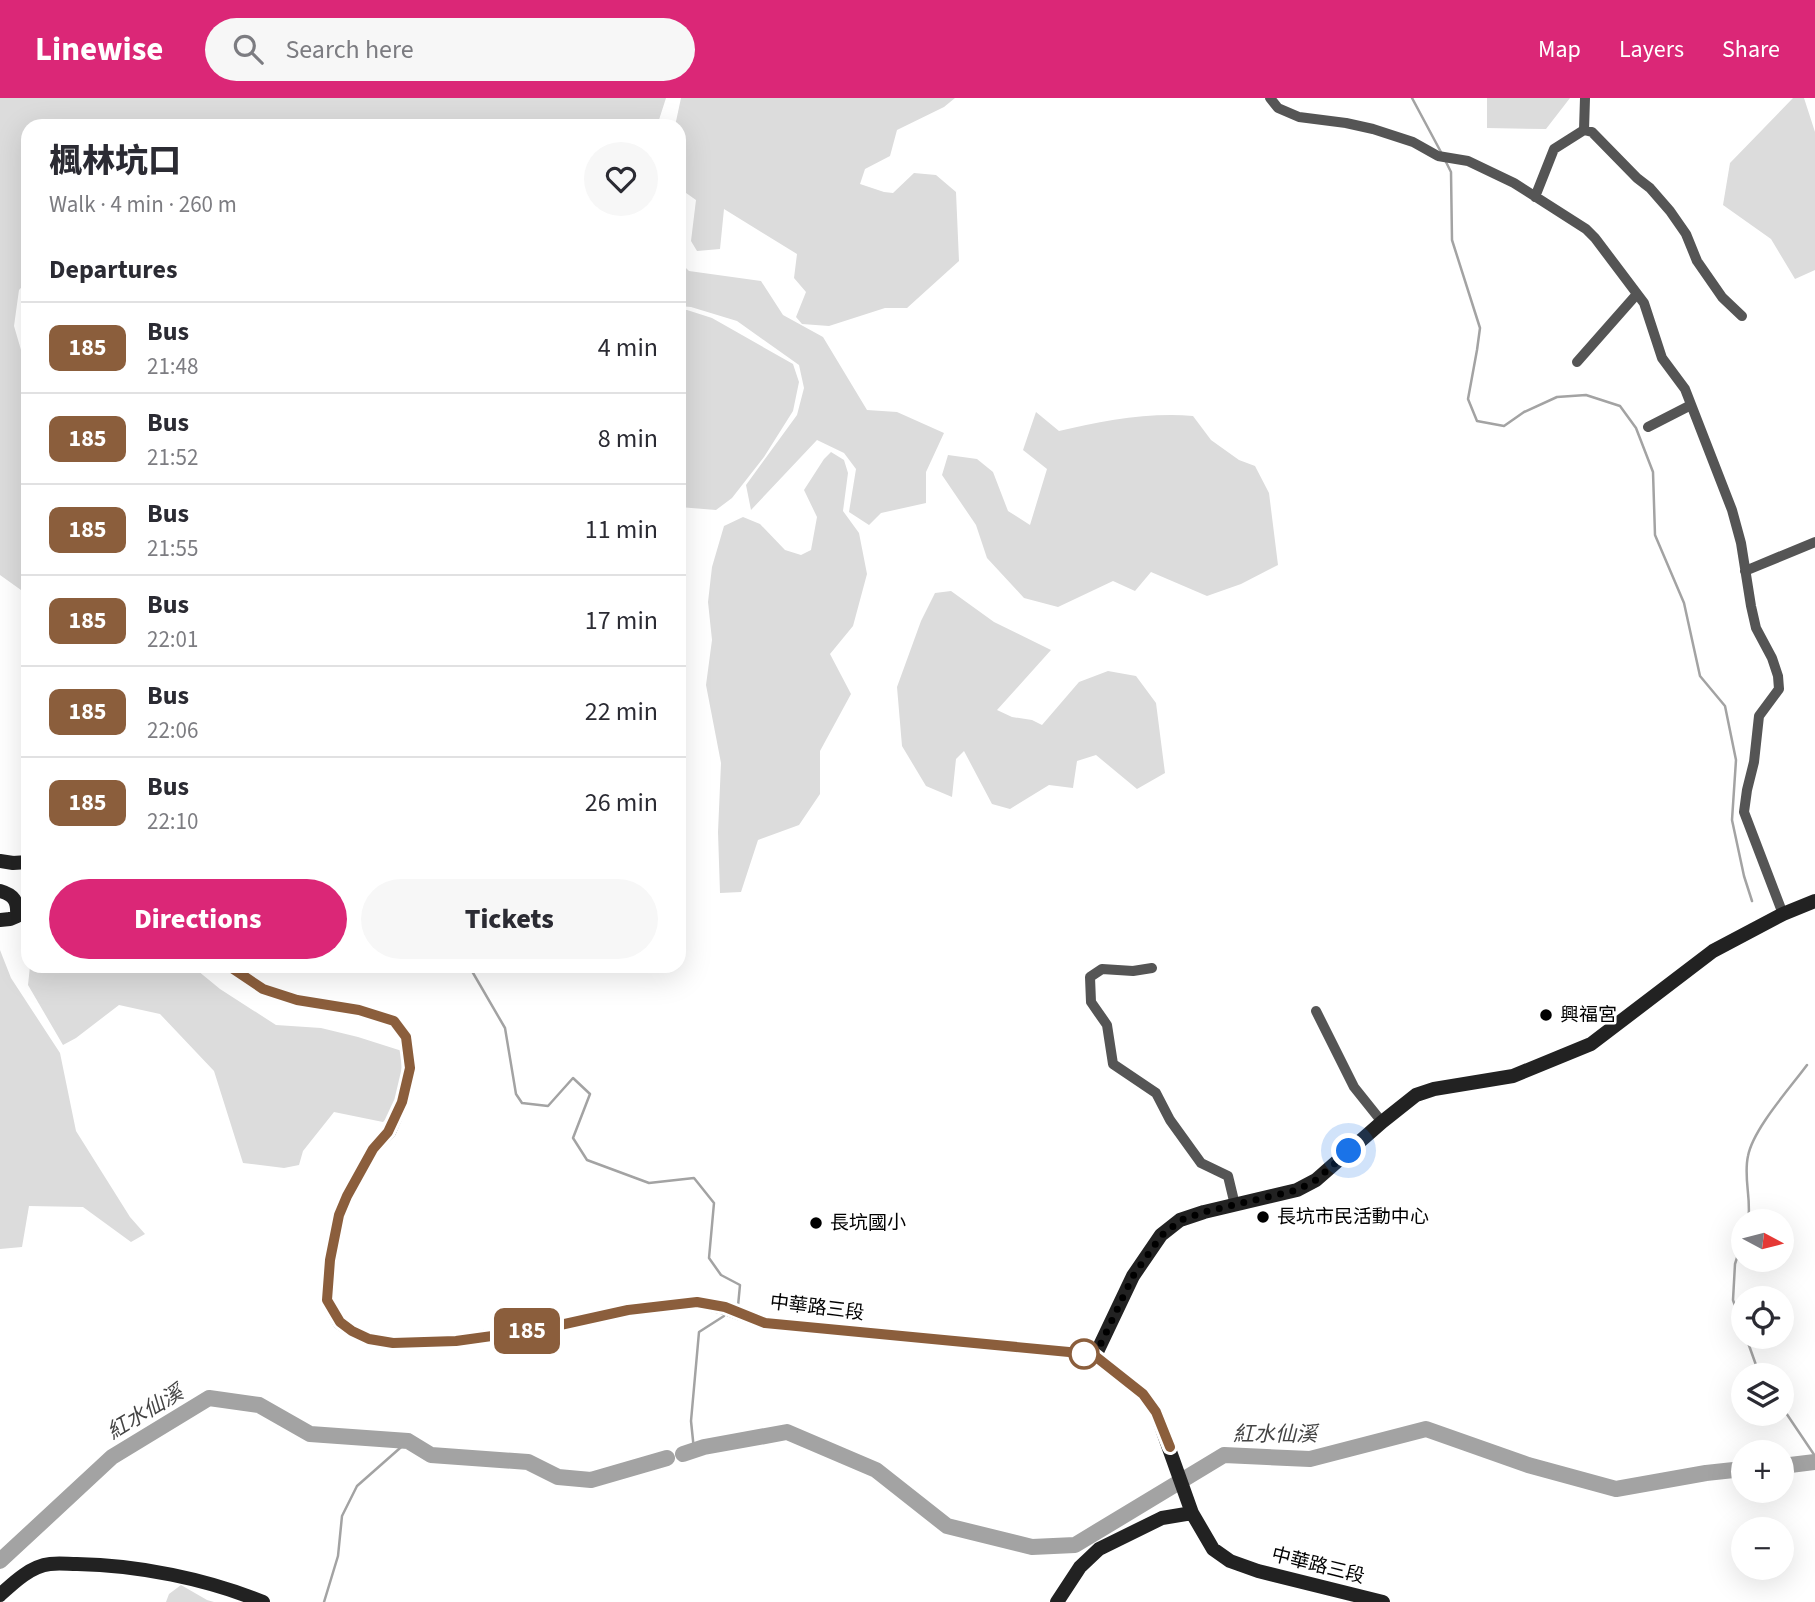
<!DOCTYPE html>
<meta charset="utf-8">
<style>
body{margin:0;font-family:"Source Sans 3","Noto Sans TC",sans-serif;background:#f7f7f7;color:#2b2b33;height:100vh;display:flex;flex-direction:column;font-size:26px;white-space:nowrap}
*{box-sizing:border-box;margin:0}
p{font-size:23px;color:#7c7c81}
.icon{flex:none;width:38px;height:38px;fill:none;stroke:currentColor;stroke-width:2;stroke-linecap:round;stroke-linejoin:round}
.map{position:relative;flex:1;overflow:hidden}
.details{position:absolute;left:21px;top:21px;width:665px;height:854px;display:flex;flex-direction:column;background:#fff;border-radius:21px;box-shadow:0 7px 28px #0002}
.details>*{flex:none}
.badge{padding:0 14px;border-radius:10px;font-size:24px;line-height:46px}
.needle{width:46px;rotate:97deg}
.fabs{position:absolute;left:1731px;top:1111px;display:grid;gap:14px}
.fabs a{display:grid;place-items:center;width:63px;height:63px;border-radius:50%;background:#fff;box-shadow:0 7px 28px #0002;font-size:35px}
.you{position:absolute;width:35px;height:35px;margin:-18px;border:5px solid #fff;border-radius:50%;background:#1a73e8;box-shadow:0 0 0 10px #1a73e833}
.map>.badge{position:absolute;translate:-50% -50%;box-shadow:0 0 0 4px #fff}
h2{padding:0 28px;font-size:26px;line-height:63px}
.round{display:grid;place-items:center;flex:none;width:74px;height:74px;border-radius:37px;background:#f7f7f7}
.summary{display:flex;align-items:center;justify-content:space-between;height:119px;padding:0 28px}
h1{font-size:33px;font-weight:800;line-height:52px}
.action{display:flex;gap:14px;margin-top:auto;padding:14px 28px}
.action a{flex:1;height:80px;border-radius:42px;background:#db2777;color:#fff;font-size:28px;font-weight:800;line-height:80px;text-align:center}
.action a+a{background:#f7f7f7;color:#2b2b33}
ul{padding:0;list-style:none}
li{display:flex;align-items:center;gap:21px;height:91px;padding:0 28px;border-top:2px solid #e1e1e2}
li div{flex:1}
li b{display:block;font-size:26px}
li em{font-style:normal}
li .badge{min-width:77px;font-weight:700;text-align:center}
header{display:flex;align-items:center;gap:42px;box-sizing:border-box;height:98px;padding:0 35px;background:#db2777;color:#fff}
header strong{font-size:33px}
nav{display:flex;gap:38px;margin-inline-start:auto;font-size:24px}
.search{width:490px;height:63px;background:#f7f7f7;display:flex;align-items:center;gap:18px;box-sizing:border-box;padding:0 24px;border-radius:38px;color:#7c7c81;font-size:26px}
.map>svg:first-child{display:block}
.green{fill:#dcdcdc}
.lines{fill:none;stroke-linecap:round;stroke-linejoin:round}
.stream{stroke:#a3a3a3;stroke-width:2.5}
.river{stroke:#a3a3a3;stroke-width:16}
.street{stroke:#555;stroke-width:10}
.secondary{stroke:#222;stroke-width:14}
.line-casing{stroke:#fff;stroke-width:16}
.line{stroke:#8b5e3c;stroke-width:10}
.walk{stroke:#000;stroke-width:7;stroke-dasharray:0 12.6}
.poi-dot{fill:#000;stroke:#fff;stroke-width:2.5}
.stop-dot{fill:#fff;stroke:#8b5e3c;stroke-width:3.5}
.labels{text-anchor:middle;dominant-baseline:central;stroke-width:5;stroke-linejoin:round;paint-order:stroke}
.poi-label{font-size:19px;fill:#000;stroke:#fff;text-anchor:start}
.street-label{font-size:19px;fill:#000;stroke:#fff}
.water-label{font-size:21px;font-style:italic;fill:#444;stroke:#fff}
</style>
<header>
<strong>Linewise</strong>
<div class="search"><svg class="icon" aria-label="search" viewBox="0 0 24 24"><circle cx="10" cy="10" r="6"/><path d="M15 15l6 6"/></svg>Search here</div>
<nav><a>Map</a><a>Layers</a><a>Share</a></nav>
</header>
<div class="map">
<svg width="1815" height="1504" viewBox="0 0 1815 1504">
<rect width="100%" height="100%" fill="#fff"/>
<!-- green -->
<path class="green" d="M 0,0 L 666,0 L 657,28 L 28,28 L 28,182 L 19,192 L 14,228 L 21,252 L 28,254 L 28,497 L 0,477 Z
M 681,0 L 955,0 L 944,9 L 897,32 L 890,58 L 865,71 L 860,86 L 884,94 L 893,95 L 914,75 L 936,77 L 956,94 L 959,163 L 907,210 L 885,210 L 829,228 L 802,226 L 796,219 L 806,194 L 794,180 L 797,156 L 724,111 L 720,151 L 697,153 L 691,143 L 696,102 L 679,90 L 679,28 L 675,28 Z
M 1487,0 L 1570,0 L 1546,31 L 1487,30 Z
M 1793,0 L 1804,0 L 1815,34 L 1815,172 L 1795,181 L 1771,141 L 1723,107 L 1730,65 Z
M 679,163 L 689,173 L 761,183 L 783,217 L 823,239 L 867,312 L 897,314 L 944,335 L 926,374 L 926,405 L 881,415 L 869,427 L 849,414 L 856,371 L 844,355 L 817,342 L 751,412 L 746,387 L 797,317 L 804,290 L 799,267 L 737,223 L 691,209 L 679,208 Z
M 679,212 L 687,212 L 712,220 L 793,266 L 799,284 L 793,313 L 764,359 L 732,400 L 716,412 L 679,409 Z
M 1036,314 L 1059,333 C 1101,323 1150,314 1193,318 L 1211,342 L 1239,362 L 1255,368 L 1269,395 L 1278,467 L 1241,486 L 1207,498 L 1151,474 L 1135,493 L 1113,483 L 1058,509 L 1024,500 L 987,460 L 976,427 L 942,377 L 948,357 L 977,361 L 993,374 L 1008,413 L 1030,427 L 1047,371 L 1023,352 Z
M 831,354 L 844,362 L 848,375 L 843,413 L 859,435 L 867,476 L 853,528 L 830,556 L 851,596 L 820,653 L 820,696 L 799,727 L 758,742 L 741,794 L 720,795 L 718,734 L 721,665 L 706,587 L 712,542 L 708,504 L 712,469 L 724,428 L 743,419 L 760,426 L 785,452 L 801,457 L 811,452 L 817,419 L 804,392 L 824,361 Z
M 951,493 L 994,524 L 1051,552 L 997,612 L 1012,619 L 1032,622 L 1042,627 L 1079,584 L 1108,573 L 1136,578 L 1156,605 L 1165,675 L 1137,691 L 1096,657 L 1077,663 L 1073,690 L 1049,687 L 1010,711 L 992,706 L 964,653 L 956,661 L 952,699 L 926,688 L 902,648 L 897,589 L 921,523 L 935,495 Z
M 0,852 L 11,880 L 60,955 L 76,1033 L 130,1119 L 145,1136 L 131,1144 L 83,1109 L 29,1108 L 22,1149 L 0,1151 Z
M 30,868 L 192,868 L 220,891 L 276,927 L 321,930 L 358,939 L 402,953 C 401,977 403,1008 383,1024 L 334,1014 L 303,1053 L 299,1067 L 284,1070 L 243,1065 L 214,973 L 160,916 L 119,907 L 76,940 L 63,947 L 28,887 Z
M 181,1487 L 207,1502 L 214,1504 L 166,1504 L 169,1496 Z"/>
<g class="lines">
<!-- stream -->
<path class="stream" d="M 1412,0 L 1442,56
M 1445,62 L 1451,74 L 1452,142 L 1480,230 L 1477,252 L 1468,301 L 1477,323 L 1504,328 L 1524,314 L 1557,299 L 1586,297 L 1620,308 L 1636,330 L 1653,374 L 1655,437 L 1684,505 L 1700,578 L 1725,608 L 1736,662 L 1732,722 L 1744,778 L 1752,803
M 469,868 L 505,930 L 516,996 L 522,1005 L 548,1008 L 573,980 L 590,996 L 573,1040 L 587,1062 L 649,1085 L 694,1080 L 714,1105 L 709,1160 L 721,1177 L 740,1187 L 738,1208
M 1748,1124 C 1752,1102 1743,1080 1748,1058 C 1753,1031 1790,990 1807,967
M 1743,1141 L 1735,1166 L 1733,1202 L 1743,1231
M 1746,1239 L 1756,1267 L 1762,1278
M 1782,1309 L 1815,1358
M 694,1352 L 691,1323 L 699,1234 L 724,1218
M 324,1504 L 338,1458 L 342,1418 L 357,1388 L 408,1343"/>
<!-- river -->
<path class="river" d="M 683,1356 L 704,1349 L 787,1334 L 876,1372 L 947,1428 L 1032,1449 L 1075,1447 L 1224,1357 L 1310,1361 L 1426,1331 L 1528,1367 L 1616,1391 L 1706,1375 L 1743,1371
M 1782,1368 L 1815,1364
M 0,1463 L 112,1359 L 209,1300 L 259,1307 L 310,1336 L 408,1343 L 431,1357 L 528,1364 L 558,1379 L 591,1382 L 667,1360"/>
<!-- street -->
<path class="street" d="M 1270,0 L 1278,10 L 1299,19 L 1346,25 L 1373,31 L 1413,44 L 1438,58 L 1468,63 L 1514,85 L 1586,131 L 1595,140 L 1644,205 L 1662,260 L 1685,291 L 1732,412 L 1741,445 L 1751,508 L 1756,530 L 1772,560 L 1778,578 L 1779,591 L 1759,618 L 1754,664 L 1747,692 L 1744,714 L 1783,816
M 1584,32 L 1585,0
M 1535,99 L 1554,51 L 1584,32 L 1592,34 L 1637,80 L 1650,90 L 1670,113 L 1686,136 L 1697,163 L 1722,199 L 1742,218
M 1577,264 L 1637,196
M 1648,329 L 1691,307
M 1745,473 L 1815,444
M 1152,870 L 1133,873 L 1102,871 L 1090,879 L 1091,904 L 1107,927 L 1113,966 L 1156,995 L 1170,1022 L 1201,1065 L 1228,1078 L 1235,1107
M 1316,913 L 1354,989 L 1382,1024"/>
<!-- secondary -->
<path class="secondary" d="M 0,763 L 13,765 L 28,764
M 0,793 C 14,797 18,803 17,818 L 10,821 L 0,822
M 229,868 L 263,891 L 297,902 L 359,912 L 394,923 L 406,939 L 410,970 L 402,1004 L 389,1034 L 373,1051 L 347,1098 L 339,1117 L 330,1162 L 327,1202 L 340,1225 L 352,1233 L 369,1241 L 393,1245 L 455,1243 L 542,1231 L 628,1212 L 697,1204 L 725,1210 L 765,1225 L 1069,1254 L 1095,1258 L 1143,1296 L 1156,1314 L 1192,1415 L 1213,1451 L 1230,1463 L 1258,1473 L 1383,1504
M 1095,1258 L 1133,1178 L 1161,1137 L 1180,1122 L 1204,1114 L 1297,1092 L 1316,1082 L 1382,1024 L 1416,997 L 1434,991 L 1513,978 L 1591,946 L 1713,853 L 1783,816 L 1815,803
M 0,1497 C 14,1484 31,1468 50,1466 C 59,1465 68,1466 77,1466 C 138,1467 207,1481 263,1504
M 1057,1504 L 1080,1469 L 1099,1451 L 1162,1420 L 1192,1415"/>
</g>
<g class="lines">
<defs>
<path id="line" d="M 229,868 L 263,891 L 297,902 L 359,912 L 394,923 L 406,939 L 410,970 L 402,1004 L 388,1034 L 373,1051 L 347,1098 L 339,1117 L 330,1162 L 327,1202 L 340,1224 L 352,1233 L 369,1241 L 393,1245 L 456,1243 L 542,1231 L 628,1212 L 697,1204 L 725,1209 L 765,1225 L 1069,1254 L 1095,1258 L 1143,1296 L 1156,1314 L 1170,1349"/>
</defs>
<!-- line casing -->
<use href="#line" class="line-casing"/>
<!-- line -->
<use href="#line" class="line"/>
<!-- walk -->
<path class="walk" d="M 1084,1256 L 1095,1258 L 1133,1178 L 1161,1138 L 1181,1122 L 1204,1114 L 1297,1092 L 1316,1082 L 1349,1053"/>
</g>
<!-- markers -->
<g class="poi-dot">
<circle cx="1546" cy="917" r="7"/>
<circle cx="1263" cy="1119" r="7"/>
<circle cx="816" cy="1125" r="7"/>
</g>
<circle class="stop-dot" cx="1084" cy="1256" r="14"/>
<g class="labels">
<!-- poi labels -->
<g class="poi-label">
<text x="1560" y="917">興福宮</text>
<text x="1277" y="1119">長坑市民活動中心</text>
<text x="830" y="1125">長坑國小</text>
</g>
<!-- street labels -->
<g class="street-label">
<text transform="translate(817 1210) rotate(7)">中華路三段</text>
<text transform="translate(1318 1468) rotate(14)">中華路三段</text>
</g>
<!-- water labels -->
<g class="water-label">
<text transform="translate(145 1314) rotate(-31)">紅水仙溪</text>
<text x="1275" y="1336">紅水仙溪</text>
</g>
</g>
</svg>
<div class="fabs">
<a><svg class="needle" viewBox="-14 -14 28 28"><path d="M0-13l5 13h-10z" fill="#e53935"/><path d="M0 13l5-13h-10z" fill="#7c7c81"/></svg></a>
<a><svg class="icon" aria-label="locate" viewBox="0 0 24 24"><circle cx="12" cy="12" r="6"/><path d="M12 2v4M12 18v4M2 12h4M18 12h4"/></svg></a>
<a><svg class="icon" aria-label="layers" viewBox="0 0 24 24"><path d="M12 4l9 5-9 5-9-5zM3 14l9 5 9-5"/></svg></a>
<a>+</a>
<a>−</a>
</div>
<div class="you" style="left:1349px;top:1053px"></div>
<b class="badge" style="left:527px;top:1233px;background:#8b5e3c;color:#fff">185</b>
<section class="details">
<div class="summary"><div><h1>楓林坑口</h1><p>Walk · 4 min · 260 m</p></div><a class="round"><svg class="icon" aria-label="heart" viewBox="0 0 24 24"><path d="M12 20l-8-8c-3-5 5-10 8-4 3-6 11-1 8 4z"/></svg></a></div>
<h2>Departures</h2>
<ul>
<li><span class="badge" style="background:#8b5e3c;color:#fff">185</span><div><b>Bus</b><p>21:48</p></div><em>4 min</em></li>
<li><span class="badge" style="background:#8b5e3c;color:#fff">185</span><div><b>Bus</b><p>21:52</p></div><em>8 min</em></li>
<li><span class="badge" style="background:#8b5e3c;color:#fff">185</span><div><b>Bus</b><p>21:55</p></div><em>11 min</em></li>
<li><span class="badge" style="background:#8b5e3c;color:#fff">185</span><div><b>Bus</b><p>22:01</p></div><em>17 min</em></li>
<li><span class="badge" style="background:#8b5e3c;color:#fff">185</span><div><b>Bus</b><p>22:06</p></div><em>22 min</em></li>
<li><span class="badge" style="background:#8b5e3c;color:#fff">185</span><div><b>Bus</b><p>22:10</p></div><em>26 min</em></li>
</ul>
<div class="action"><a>Directions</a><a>Tickets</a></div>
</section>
</div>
